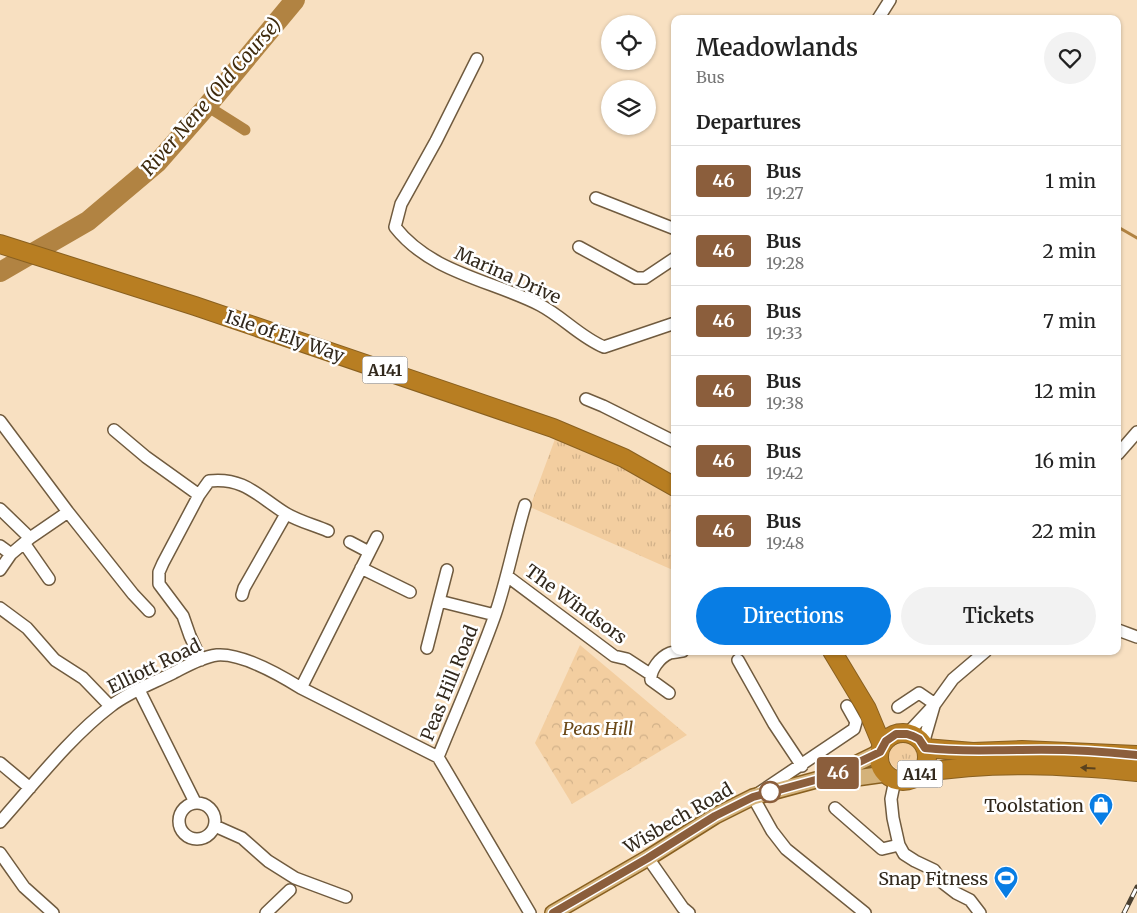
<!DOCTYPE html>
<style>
body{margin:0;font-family:Merriweather,serif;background:#f2f2f2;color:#222;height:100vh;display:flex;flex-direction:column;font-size:19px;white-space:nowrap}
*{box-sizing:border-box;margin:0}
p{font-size:16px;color:#767676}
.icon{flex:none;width:28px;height:28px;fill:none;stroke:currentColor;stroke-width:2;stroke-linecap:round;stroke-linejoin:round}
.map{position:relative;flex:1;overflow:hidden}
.drawer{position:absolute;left:671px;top:15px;width:450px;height:640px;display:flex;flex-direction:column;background:#fff;border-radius:10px;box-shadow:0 1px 4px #0004}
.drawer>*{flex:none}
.badge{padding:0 10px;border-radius:4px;font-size:18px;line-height:32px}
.fabs{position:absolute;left:601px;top:15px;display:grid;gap:10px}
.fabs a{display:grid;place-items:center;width:55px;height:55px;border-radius:50%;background:#fff;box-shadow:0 1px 4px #0004;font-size:25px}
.map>.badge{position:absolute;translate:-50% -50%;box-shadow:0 0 0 2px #fff}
h2{padding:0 25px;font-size:19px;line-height:45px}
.round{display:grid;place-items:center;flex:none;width:52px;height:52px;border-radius:26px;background:#f2f2f2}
.headline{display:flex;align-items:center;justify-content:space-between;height:85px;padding:0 25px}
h1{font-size:24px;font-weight:600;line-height:38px}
.button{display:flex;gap:10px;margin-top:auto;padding:10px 25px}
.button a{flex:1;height:58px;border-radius:30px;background:#087de4;color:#fff;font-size:20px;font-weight:600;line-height:58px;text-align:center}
.button a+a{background:#f2f2f2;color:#222}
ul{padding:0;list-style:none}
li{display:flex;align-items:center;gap:15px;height:70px;padding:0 25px;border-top:1px solid #e0e0e0}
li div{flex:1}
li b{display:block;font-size:19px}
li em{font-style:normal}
li .badge{min-width:55px;font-weight:700;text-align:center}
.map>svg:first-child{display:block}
.grass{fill:url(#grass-tufts)}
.park{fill:url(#park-crowns)}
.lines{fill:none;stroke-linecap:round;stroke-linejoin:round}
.stream{stroke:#b18342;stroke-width:3}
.canal{stroke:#b18342;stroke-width:11}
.river{stroke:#b18342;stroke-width:20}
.minor-casing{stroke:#705b3f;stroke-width:14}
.major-casing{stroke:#896020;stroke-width:18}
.highway-casing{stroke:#896020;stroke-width:20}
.minor{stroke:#fff;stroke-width:11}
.major{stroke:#d4b27a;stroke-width:15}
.highway{stroke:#b87e22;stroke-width:18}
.rail-casing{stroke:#4a4031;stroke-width:5}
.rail{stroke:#fff;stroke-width:3;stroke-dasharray:9;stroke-linecap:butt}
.oneway{fill:#5a421e}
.line-casing{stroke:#fff;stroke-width:11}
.line{stroke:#8b5e3c;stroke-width:8}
.stop-dot{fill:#fff;stroke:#8b5e3c;stroke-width:2.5}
.labels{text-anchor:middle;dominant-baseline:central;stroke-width:5;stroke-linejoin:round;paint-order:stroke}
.shield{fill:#fff;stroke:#706961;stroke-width:1}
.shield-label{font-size:16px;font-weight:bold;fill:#32291d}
.street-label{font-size:18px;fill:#32291d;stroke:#fff}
.park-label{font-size:18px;font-style:italic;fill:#6c4a1a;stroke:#fff}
.poi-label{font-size:18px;fill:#32291d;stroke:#fff;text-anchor:end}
.water-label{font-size:19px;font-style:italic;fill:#3f2b0e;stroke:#fff}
</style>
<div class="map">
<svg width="1137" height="913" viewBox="0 0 1137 913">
<defs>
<pattern id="grass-tufts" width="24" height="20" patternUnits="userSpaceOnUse" patternTransform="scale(1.25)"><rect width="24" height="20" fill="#f3cea0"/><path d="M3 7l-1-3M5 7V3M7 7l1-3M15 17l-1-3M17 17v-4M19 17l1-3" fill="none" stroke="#d1b189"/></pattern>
<pattern id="park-crowns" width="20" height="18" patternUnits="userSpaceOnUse" patternTransform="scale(1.25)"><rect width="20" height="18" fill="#f3cea0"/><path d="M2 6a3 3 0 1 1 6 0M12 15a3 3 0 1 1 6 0" fill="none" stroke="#d1b189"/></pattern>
</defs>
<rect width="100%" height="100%" fill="#f8e0c1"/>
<!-- grass -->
<path class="grass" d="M 555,439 L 626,470 L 675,499 L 675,571 L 530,507 Z
M889 756a14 14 0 1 1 28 0a14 14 0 1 1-28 0Z"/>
<!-- park -->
<path class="park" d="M 580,645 L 687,735 L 572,804 L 535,743 Z"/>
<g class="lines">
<!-- stream -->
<path class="stream" d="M 1118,227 L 1137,238"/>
<!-- canal -->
<path class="canal" d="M 207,106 L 245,130"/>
<!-- river -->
<path class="river" d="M 0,272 L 88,221 L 158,162 L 207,106 L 295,0"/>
<defs>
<path id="minor" d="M 878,19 L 890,0
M 477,59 L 436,141 L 401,204 L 395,227 C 431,273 491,280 540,305 C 563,317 580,337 604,347 L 675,323
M 596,198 L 675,229
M 579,247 L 636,278 L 645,278 L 675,258
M 586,399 L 603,406 L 675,442
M 0,421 L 68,512 L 133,594 L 149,611
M 114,430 L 146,457 L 199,495 L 163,563 L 159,572 L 159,584 L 183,616 L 190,636 L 201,660
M 1118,454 L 1137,432
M 199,495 L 209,481 C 244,477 258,496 285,513 C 298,521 314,525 328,531
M 525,505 C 514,542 507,580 495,615 C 478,663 457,710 438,757 L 530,913
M 0,509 L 30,538
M 350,542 L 369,552
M 24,543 L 49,579
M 0,546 L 11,554
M 361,568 L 410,592
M 0,570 L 11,554 L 30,538 L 68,512
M 507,576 L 614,656 L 627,659 L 650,674
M 242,595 L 244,588 L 286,514
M 439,601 L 447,570
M 0,608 L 27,628 L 55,660 L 83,678 L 110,706
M 1118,630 L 1137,637
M 427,648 L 439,601 L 495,615
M 738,660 L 774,724 L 802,766
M 301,688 L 377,537
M 139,690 L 195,802
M 669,693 L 651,680 C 650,670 660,657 670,653 C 674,652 679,652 683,651
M 847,706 L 856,722 L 854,729 L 753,797 L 772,831 L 786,849 L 865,913
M 898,707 L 919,693 L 935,704
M 907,734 L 935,704 L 953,679 L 986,651
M 923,744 L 934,706
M 0,763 L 30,788
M 895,780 L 891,799 L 893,818 L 899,845 L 904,854 L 915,861 L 934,870 L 943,883 L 956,893 L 970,900 L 980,913
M179 821a18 18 0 1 1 36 0a18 18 0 1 1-36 0Z
M 835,808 L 882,849 L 899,845
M 0,822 C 34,784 70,737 111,706 C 129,692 151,684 171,674 C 185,667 201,657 217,655 C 242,653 280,675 301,688 L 438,757
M 215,826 L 242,838 L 268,861 L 295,878 L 346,897
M 0,853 L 24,887 L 53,913
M 648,858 L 683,908 L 689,913
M 266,913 L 290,890"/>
<path id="major" d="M 832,777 L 856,778 L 885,774
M 553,913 L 648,858 L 715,816 L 753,797 L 831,776 L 880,752"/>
<path id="highway" d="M 0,244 L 195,306 L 553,428 L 624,458 L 675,487
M 832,651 L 867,709 L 882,745
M879 757a24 24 0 1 1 48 0a24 24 0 1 1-48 0Z
M 925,748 L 973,752 L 1022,750 L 1137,755
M 922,773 C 993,761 1065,765 1137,772"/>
</defs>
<!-- minor casing -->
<use href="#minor" class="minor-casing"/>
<!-- major casing -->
<use href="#major" class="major-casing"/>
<!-- highway casing -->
<use href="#highway" class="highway-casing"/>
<!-- minor -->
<use href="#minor" class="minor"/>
<!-- major -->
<use href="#major" class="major"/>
<!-- highway -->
<use href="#highway" class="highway"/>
<defs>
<path id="rail" d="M 1124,913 L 1137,887"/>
</defs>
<!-- rail casing -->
<use href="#rail" class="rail-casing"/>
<!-- rail -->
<use href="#rail" class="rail"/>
</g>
<!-- one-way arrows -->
<defs><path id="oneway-solid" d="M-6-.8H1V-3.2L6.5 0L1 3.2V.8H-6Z" transform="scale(1.25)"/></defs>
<use class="oneway" href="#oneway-solid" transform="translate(1088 768) rotate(-176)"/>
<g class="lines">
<defs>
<path id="line" d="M 553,913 L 648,858 L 715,816 L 753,797 L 830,776 L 880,752 L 886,741 L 896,734 L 907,734 L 913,736 L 919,739 L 925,748 C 959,752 988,750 1021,750 C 1060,749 1099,751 1137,755"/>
</defs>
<!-- line casing -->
<use href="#line" class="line-casing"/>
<!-- line -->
<use href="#line" class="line"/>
</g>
<!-- icons -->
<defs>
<symbol id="shop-pin" viewBox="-11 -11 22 30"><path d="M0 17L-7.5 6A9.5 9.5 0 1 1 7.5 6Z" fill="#087de4" stroke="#fff"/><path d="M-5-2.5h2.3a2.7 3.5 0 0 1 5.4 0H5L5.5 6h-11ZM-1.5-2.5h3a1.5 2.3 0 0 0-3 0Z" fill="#fff"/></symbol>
<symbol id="stadium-pin" viewBox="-11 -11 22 30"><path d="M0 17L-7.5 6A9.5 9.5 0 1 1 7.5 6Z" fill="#087de4" stroke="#fff"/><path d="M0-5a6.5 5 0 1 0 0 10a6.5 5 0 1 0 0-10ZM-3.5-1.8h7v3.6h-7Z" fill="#fff"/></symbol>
</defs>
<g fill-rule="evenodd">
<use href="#shop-pin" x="1087" y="791" width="28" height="38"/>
<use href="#stadium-pin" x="992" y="864" width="28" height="38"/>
</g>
<!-- markers -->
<circle class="stop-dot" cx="770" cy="792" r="10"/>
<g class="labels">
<!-- shield labels -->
<g class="shield">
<rect x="362.5" y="356.5" width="45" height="27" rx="4"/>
<rect x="897.5" y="760.5" width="45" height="27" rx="4"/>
</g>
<g class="shield-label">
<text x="385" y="370">A141</text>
<text x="920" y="774">A141</text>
</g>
<!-- street labels -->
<g class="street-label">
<text transform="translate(508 275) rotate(24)">Marina Drive</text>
<text transform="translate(285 336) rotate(19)">Isle of Ely Way</text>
<text transform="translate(576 604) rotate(36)">The Windsors</text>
<text transform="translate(154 666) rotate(-26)">Elliott Road</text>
<text transform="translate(449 683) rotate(-68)">Peas Hill Road</text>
<text transform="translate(678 818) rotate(-30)">Wisbech Road</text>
</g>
<!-- park labels -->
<g class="park-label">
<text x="598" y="728">Peas Hill</text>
</g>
<!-- poi labels -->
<g class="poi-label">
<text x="1084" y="805">Toolstation</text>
<text x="988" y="878">Snap Fitness</text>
</g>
<!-- water labels -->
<g class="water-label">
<text transform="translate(211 96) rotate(-49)">River Nene (Old Course)</text>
</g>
</g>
</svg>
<div class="fabs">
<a><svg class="icon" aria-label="locate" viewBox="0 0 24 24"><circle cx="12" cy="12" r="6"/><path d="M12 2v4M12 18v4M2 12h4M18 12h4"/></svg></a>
<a><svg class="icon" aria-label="layers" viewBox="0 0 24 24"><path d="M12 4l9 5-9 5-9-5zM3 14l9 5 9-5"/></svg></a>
</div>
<b class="badge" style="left:838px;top:773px;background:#8b5e3c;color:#fff">46</b>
<section class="drawer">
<div class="headline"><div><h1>Meadowlands</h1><p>Bus</p></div><a class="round"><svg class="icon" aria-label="heart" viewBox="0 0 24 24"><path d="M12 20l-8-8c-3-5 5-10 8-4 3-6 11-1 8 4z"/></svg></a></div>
<h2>Departures</h2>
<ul>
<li><span class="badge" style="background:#8b5e3c;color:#fff">46</span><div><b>Bus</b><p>19:27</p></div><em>1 min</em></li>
<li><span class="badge" style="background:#8b5e3c;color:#fff">46</span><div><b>Bus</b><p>19:28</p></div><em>2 min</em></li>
<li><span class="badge" style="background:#8b5e3c;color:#fff">46</span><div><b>Bus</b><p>19:33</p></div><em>7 min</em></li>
<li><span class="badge" style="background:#8b5e3c;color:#fff">46</span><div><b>Bus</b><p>19:38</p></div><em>12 min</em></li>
<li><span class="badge" style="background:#8b5e3c;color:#fff">46</span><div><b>Bus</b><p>19:42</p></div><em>16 min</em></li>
<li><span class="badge" style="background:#8b5e3c;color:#fff">46</span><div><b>Bus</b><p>19:48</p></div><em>22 min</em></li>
</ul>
<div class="button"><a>Directions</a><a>Tickets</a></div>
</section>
</div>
